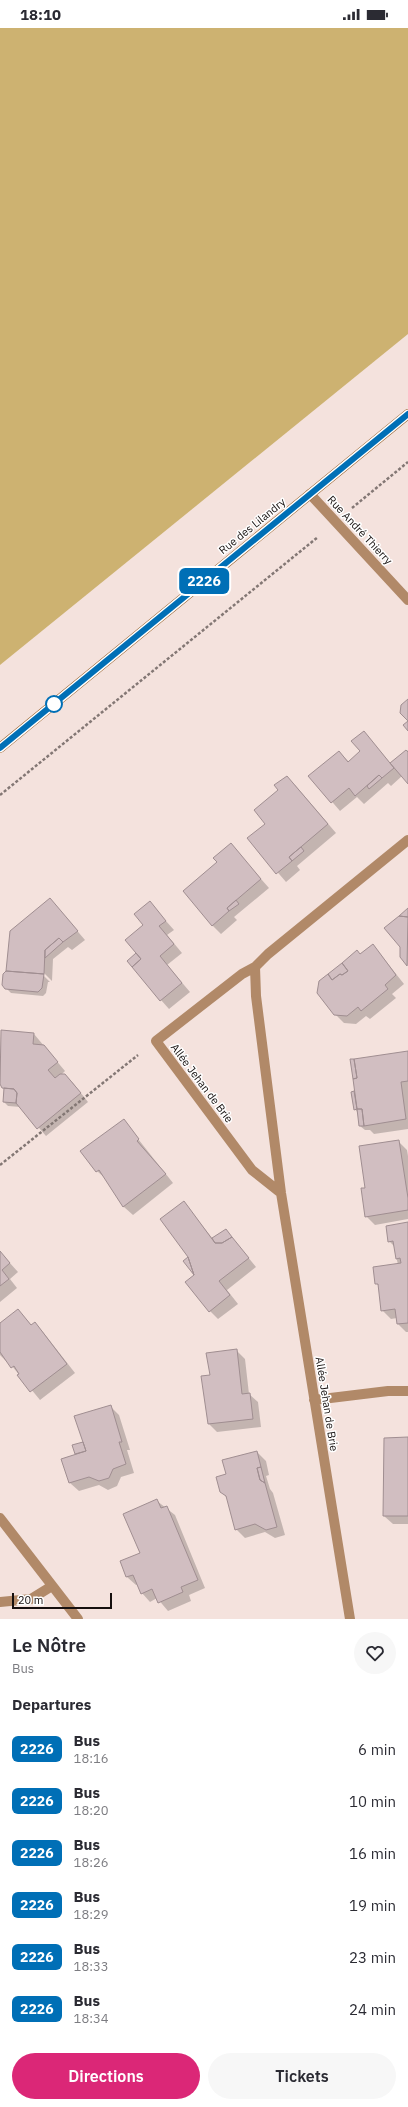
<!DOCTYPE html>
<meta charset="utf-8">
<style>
body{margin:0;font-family:"IBM Plex Sans",sans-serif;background:#f7f7f7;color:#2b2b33;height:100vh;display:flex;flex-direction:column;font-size:15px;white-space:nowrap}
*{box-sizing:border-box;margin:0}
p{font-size:13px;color:#7c7c81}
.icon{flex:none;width:22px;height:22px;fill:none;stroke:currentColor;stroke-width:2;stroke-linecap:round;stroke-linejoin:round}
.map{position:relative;height:1591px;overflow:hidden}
.details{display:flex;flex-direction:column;background:#fff;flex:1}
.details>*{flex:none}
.badge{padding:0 8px;border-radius:6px;font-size:14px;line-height:26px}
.scale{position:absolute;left:12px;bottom:10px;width:100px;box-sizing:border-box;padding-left:4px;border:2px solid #150f0e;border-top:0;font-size:11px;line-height:14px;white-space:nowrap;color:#150f0e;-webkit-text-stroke:3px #fff;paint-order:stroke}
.map>.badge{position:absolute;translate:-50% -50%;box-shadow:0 0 0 2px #fff}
h2{padding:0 12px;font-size:15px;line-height:36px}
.round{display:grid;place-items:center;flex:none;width:42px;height:42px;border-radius:21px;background:#f7f7f7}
.headline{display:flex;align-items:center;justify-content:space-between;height:68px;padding:0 12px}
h1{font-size:19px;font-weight:600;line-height:30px}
.button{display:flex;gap:8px;margin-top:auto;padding:8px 12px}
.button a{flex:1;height:46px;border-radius:24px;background:#db2777;color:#fff;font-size:16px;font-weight:600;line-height:46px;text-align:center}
.button a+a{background:#f7f7f7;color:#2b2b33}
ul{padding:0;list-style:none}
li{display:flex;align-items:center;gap:12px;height:52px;padding:0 12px}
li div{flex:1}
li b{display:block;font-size:15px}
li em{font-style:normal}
li .badge{min-width:44px;font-weight:700;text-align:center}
.status{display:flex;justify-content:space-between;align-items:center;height:28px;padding:0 20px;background:#fff;direction:ltr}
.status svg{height:11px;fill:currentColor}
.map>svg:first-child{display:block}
.forest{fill:#cdb271}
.shadow{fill:#0003}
.building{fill:#d1bec1;stroke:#a08e91}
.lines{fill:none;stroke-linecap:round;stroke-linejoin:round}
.path{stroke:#837774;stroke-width:2.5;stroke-dasharray:3 2;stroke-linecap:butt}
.minor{stroke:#b18968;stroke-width:10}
.tertiary{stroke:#b18968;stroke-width:10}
.secondary{stroke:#945b24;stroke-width:10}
.line-casing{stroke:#fff;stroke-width:9}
.line{stroke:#006fb6;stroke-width:6}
.stop-dot{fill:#fff;stroke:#006fb6;stroke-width:2}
.labels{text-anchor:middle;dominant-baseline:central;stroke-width:3;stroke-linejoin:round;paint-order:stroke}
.street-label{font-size:11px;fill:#150f0e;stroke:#fff}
</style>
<div class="status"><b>18:10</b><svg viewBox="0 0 49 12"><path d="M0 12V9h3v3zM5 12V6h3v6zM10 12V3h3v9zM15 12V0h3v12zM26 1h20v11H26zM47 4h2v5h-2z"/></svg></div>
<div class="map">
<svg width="408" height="1591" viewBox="0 0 408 1591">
<rect width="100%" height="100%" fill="#f4e2dd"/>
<!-- forest -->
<path class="forest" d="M 0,0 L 408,0 L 408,306 L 0,637 Z"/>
<!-- shadow -->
<path class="shadow" d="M 364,704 L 391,736 L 408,722 L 408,755 L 402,748 L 391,758 L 388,755 L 364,776 L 357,769 L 340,783 L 310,748 L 339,724 L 349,734 L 362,723 Z
M 295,757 L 336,805 L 297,838 L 300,842 L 286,854 L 249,811 L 266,796 L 279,762 Z
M 231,817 L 269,860 L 234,889 L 237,892 L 221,906 L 212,897 L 218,834 Z
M 50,871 L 85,912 L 72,922 L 68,919 L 53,931 L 52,953 L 41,942 L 39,943 L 50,954 L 48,954 L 46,965 L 43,968 L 11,965 L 3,957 Z
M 150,875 L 174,902 L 167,907 L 182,925 L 167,937 L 190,964 L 169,981 L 161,972 L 140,931 L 144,897 Z
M 408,881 L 408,938 L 401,929 Z
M 373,917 L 404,956 L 392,966 L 396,970 L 370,991 L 366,988 L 356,996 L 344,995 L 335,986 L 360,927 Z
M 2,1003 L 34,1006 L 65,1043 L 61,1047 L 65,1047 L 73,1055 L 88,1074 L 46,1108 L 21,1079 L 8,1078 L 4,1074 L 5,1060 L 0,1054 Z
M 408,1024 L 408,1101 L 374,1106 L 370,1102 L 365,1102 L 360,1098 L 358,1085 L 355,1081 L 354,1064 L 356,1066 Z
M 123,1092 L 173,1155 L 133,1187 L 124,1179 L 106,1151 L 97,1143 Z
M 398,1113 L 407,1122 L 408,1128 L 408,1191 L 375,1197 L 366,1188 L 366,1160 Z
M 184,1175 L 213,1211 L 226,1202 L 256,1239 L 227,1262 L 238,1276 L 218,1291 L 210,1283 L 189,1230 Z
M 408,1195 L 408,1304 L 406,1304 L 398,1296 L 397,1290 L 391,1291 L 382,1282 L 379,1258 L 376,1255 L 398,1237 L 394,1218 L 389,1213 Z
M 0,1224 L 18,1244 L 10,1251 L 17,1260 L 0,1274 Z
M 18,1282 L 32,1298 L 35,1296 L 43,1304 L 75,1345 L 40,1372 L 7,1332 L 6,1333 L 0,1327 L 0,1296 Z
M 236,1322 L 245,1331 L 249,1366 L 258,1374 L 261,1399 L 217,1404 L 209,1396 L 211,1348 Z
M 110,1378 L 119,1387 L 130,1422 L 127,1422 L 134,1445 L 121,1449 L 117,1458 L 108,1462 L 99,1457 L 79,1463 L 70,1455 L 62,1431 L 76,1427 L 73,1418 L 84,1415 Z
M 408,1410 L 408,1496 L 393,1496 L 384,1488 Z
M 257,1424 L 266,1433 L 269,1447 L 266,1448 L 270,1461 L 273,1465 L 285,1507 L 275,1510 L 265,1504 L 245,1510 L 236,1501 L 228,1471 L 221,1463 L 227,1447 Z
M 157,1473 L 175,1487 L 205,1560 L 189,1567 L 191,1573 L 168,1583 L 157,1570 L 150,1574 L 142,1565 L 138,1556 L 136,1557 L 127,1549 L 141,1526 Z"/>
<!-- building -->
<path class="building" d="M 408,671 L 408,703 L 403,697 L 408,693 L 400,685 L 401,677 Z
M 364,703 L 394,740 L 382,750 L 379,747 L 355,768 L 349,760 L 331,775 L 308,748 L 339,723 L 348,734 L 360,723 L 351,713 Z
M 406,722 L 408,724 L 408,756 L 390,735 Z
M 379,747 L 382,750 L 369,761 L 367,758 Z
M 287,748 L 328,796 L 289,829 L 292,833 L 276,846 L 247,810 L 265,796 L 254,782 L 278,762 L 274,757 Z
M 231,815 L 261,851 L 227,880 L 229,883 L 212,898 L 183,863 L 217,834 L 213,830 Z
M 301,819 L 304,823 L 292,833 L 289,829 Z
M 50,870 L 78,903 L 63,914 L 59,910 L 45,922 L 44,946 L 6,943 L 10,903 Z
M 236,872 L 239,876 L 229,883 L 227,880 Z
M 150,873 L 166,893 L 159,898 L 174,916 L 160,928 L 182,955 L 160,973 L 132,939 L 141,931 L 125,912 L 143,897 L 134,886 Z
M 408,880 L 408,889 L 399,888 Z
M 399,888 L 408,889 L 407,938 L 400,929 L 400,919 L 384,900 Z
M 59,910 L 63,914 L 45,930 L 45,922 Z
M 373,916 L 396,947 L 385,957 L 388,961 L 361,983 L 358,979 L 347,988 L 334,987 L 317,965 L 319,953 L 328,946 L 332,952 L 340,946 L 342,947 L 348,943 L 342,935 L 357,922 L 360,926 Z
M 136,925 L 141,931 L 132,939 L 127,933 Z
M 342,935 L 348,943 L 342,947 L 340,946 L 332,952 L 328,946 Z
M 6,943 L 44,946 L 42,960 L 38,964 L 5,961 L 2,957 L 3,946 Z
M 1,1002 L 34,1005 L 33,1016 L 44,1017 L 58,1034 L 48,1042 L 55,1050 L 60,1046 L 65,1046 L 81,1065 L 37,1101 L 16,1075 L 17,1065 L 14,1061 L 2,1060 L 0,1056 Z
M 408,1023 L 408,1053 L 401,1054 L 406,1091 L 364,1098 L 362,1081 L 357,1081 L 353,1051 L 357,1050 L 354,1031 Z
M 350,1031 L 354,1031 L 357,1050 L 353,1051 Z
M 4,1060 L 14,1061 L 17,1065 L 16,1075 L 3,1074 Z
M 354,1063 L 357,1081 L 354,1082 L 351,1064 Z
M 357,1081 L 362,1081 L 364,1098 L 359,1098 Z
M 124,1091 L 139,1111 L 137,1113 L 166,1146 L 123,1179 L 99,1142 L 96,1144 L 80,1123 Z
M 399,1112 L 408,1170 L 408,1182 L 365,1189 L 361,1160 L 365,1160 L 359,1118 Z
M 184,1173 L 215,1215 L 222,1215 L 232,1209 L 249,1230 L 219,1253 L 230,1267 L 209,1284 L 185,1254 L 194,1247 L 188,1229 L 160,1191 Z
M 408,1194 L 408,1295 L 397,1296 L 395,1281 L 381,1283 L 378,1256 L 375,1256 L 373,1239 L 401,1235 L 400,1230 L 396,1231 L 393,1213 L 388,1214 L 386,1198 Z
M 226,1201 L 232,1209 L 222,1215 L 215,1215 L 212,1210 Z
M 0,1223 L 10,1235 L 2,1242 L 9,1251 L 0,1258 Z
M 188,1229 L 194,1247 L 183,1233 Z
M 18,1281 L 31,1297 L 35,1294 L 67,1336 L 30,1364 L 17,1347 L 19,1346 L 14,1338 L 11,1340 L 0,1324 L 0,1295 Z
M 237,1321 L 242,1366 L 250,1365 L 253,1391 L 208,1396 L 201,1348 L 210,1347 L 206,1325 Z
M 111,1377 L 122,1414 L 119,1414 L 126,1436 L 113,1441 L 109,1450 L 99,1453 L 89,1449 L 69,1455 L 61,1431 L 86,1423 L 74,1388 Z
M 408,1409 L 408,1488 L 383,1488 L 384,1410 Z
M 83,1414 L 86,1423 L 75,1426 L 72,1417 Z
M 257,1423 L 261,1439 L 257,1440 L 260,1452 L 265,1455 L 277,1499 L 266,1502 L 255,1496 L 235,1502 L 226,1468 L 220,1464 L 216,1449 L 226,1446 L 222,1432 Z
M 261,1439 L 265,1455 L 260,1452 L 257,1440 Z
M 157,1471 L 161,1480 L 167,1478 L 198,1552 L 181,1559 L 183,1564 L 158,1575 L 152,1561 L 141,1566 L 133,1547 L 126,1549 L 120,1533 L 140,1525 L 123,1486 Z"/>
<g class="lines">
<!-- path -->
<path class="path" d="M 352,480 L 408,434
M 0,767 L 318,509
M 0,1137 L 138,1027"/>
<!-- minor -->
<path class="minor" d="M 255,939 L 242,946 L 156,1013 L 252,1142 L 281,1165
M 314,1372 L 388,1363 L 408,1363
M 0,1490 L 78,1591
M 0,1574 L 31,1571 L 52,1558
M 350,1591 L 281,1165 L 256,968 L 255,939 L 268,926 L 408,812"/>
<!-- tertiary -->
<path class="tertiary" d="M 310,466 L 408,572"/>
<!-- secondary -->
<path class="secondary" d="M 0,720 L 408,386"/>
</g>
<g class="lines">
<defs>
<path id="line" d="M 0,720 L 408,386"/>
</defs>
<!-- line casing -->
<use href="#line" class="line-casing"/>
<!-- line -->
<use href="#line" class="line"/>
</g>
<!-- markers -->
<circle class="stop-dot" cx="54" cy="676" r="8"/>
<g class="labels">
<!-- street labels -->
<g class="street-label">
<text transform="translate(252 498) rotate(-39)">Rue des Lilandry</text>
<text transform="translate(360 502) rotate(47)">Rue André Thierry</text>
<text transform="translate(202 1055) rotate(53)">Allée Jehan de Brie</text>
<text transform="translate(327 1376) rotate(81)">Allée Jehan de Brie</text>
</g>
</g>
</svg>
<div class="scale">20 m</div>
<b class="badge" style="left:204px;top:553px;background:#006fb6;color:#fff">2226</b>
</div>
<section class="details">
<div class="headline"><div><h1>Le Nôtre</h1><p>Bus</p></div><a class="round"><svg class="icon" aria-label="heart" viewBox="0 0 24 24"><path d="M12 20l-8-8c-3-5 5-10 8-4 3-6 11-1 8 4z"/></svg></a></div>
<h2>Departures</h2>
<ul>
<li><span class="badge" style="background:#006fb6;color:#fff">2226</span><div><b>Bus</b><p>18:16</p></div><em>6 min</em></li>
<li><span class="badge" style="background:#006fb6;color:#fff">2226</span><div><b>Bus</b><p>18:20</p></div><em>10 min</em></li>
<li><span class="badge" style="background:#006fb6;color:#fff">2226</span><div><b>Bus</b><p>18:26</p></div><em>16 min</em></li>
<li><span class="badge" style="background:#006fb6;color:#fff">2226</span><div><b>Bus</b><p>18:29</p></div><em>19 min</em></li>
<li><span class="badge" style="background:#006fb6;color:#fff">2226</span><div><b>Bus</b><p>18:33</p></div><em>23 min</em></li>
<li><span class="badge" style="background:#006fb6;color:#fff">2226</span><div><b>Bus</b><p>18:34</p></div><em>24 min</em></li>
</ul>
<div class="button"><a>Directions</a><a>Tickets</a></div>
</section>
